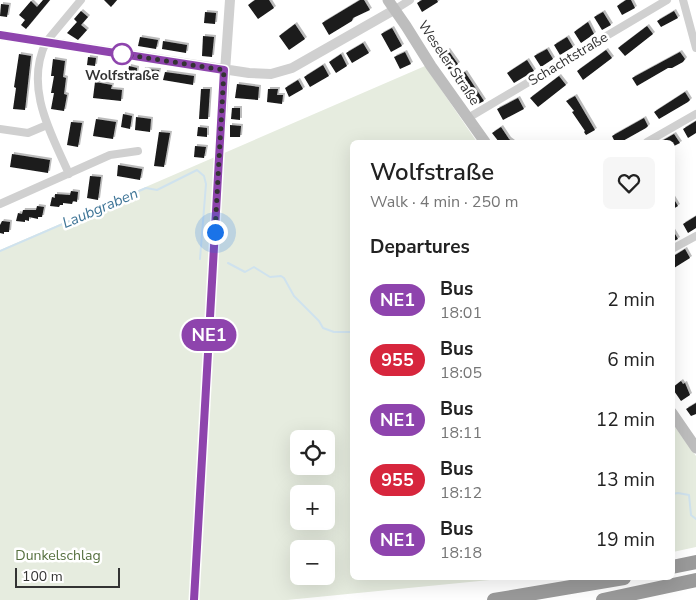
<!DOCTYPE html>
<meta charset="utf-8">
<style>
body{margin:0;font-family:"Nunito Sans",sans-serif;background:#f6f6f6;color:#222;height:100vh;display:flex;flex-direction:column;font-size:19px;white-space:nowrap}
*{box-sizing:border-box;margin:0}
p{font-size:16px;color:#767676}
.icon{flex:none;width:28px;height:28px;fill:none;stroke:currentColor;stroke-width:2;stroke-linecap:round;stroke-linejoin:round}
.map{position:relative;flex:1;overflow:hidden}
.panel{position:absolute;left:350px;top:140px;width:325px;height:440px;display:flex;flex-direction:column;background:#fff;border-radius:8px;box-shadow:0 5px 20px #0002}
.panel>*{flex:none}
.badge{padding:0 10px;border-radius:16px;font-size:18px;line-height:32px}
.tools{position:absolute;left:290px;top:430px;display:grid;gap:10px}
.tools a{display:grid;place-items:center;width:45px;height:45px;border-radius:8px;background:#fff;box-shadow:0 5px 20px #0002;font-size:25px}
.scale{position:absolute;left:15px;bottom:12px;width:105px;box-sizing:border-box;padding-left:5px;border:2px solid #333;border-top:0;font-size:14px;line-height:18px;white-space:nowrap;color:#333;-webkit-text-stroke:4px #fff;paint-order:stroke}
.you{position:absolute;width:25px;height:25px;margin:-12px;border:4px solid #fff;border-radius:50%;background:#1a73e8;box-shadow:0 0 0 8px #1a73e833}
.map>.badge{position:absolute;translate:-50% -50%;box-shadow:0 0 0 2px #fff}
h2{padding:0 20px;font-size:19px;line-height:45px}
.round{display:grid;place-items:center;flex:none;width:52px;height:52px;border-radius:8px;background:#f6f6f6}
.overview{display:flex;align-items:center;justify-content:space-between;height:85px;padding:0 20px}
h1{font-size:24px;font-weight:600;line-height:38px}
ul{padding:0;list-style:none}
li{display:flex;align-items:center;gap:15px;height:60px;padding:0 20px}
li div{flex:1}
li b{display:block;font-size:19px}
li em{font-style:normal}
li .badge{min-width:55px;font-weight:700;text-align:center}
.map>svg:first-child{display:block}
.green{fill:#e6ecdf;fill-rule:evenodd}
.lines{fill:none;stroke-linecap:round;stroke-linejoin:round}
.stream{stroke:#cfe2ee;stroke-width:2}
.building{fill:#1a1a1a;filter:url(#shadow)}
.minor{stroke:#d0d0d0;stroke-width:8}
.tertiary{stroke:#d0d0d0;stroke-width:10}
.secondary{stroke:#bdbdbd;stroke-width:11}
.motorway{stroke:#9a9a9a;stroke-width:14}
.line-casing{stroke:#fff;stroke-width:11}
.line{stroke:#8e44ad;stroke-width:8}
.walk{stroke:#333;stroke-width:5;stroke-dasharray:0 9}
.stop-dot{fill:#fff;stroke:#8e44ad;stroke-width:2.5}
.labels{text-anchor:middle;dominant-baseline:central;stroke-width:5;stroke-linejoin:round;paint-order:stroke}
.street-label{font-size:14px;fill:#333;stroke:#fff}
.stop-label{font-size:14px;font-weight:bold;fill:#333;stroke:#fff}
.park-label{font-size:14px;fill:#56703f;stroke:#fff}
.water-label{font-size:15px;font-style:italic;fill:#3f7597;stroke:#fff}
</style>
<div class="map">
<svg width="696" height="600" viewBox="0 0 696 600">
<defs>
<filter id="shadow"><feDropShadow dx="2" dy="-2" stdDeviation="0" flood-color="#0004"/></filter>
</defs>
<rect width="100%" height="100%" fill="#fff"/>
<!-- green -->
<path class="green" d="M 425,66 L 477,142 L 352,142 L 352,578 L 511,578 L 287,600 L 0,600 L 0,250 ZM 299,439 L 326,439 L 326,466 L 299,466 ZM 299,494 L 326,494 L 326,521 L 299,521 ZM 299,549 L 326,549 L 326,576 L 299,576 Z
M 672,423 L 696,456 L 696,547 L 673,552 Z"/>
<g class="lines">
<!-- stream -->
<path class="stream" d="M 0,251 L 146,188 L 157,190 L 197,170 L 204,176 L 206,184 L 200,259
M 228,263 L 245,272 L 254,267 L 270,277 L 281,276 L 284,278 L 294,296 L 319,321 L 323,328 L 334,332 L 352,332
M 672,494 L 678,493 L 689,495 L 691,515 L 696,519"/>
</g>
<!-- building -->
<path class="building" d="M 43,0 L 50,0 L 26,29 L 21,25 L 25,20 L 19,15 L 31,1 L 37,7 Z
M 104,0 L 117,0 L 111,7 Z
M 255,0 L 269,0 L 274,8 L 258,19 L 248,5 Z
M 360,0 L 364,0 L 370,10 L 353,18 L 352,21 L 329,35 L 322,23 Z
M 422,0 L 437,0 L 438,2 L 422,12 L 417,3 Z
M 626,0 L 631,0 L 635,8 L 622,15 L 617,6 Z
M 1,4 L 9,5 L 7,17 L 0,16 Z
M 81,11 L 88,17 L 81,25 L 87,30 L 78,40 L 67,33 L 77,22 L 74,19 Z
M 674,11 L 678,18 L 661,27 L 657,21 Z
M 205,12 L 216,13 L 215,24 L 204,23 Z
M 603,12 L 611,25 L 602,30 L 594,17 Z
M 588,22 L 594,34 L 581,43 L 574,32 Z
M 295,24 L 305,39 L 289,50 L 279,36 Z
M 647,26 L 653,34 L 625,56 L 618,48 Z
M 392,28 L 402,46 L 391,52 L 381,34 Z
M 203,36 L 214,37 L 212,57 L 202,56 Z
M 140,37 L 158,40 L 156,49 L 138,46 Z
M 567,37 L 573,47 L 560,55 L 554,45 Z
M 163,41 L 187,45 L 186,53 L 162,49 Z
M 363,43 L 369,53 L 352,63 L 346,53 Z
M 547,49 L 553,59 L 541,67 L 534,56 Z
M 448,50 L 458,64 L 449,70 L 439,56 Z
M 606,50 L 612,58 L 583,80 L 577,71 Z
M 405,52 L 411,64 L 400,69 L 394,57 Z
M 680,52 L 685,59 L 683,62 L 672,68 L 668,68 L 637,86 L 632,78 Z
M 19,54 L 31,56 L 25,110 L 13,109 L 16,88 L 14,87 Z
M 341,54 L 347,66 L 336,73 L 329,62 Z
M 88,57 L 96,58 L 95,66 L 87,65 Z
M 53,59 L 65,61 L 63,77 L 66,78 L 64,94 L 67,95 L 64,111 L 51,109 L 54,93 L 51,93 L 54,76 L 51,76 Z
M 527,60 L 534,71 L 514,83 L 507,73 Z
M 323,65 L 329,76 L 310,87 L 304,77 Z
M 129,66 L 137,68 L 136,79 L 127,78 Z
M 143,69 L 159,70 L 157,80 L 142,78 Z
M 165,72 L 194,76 L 193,85 L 163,80 Z
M 465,72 L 484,101 L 474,106 L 455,78 Z
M 559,76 L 566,85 L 538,107 L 530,98 Z
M 298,80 L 303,89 L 289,97 L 285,88 Z
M 95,82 L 112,85 L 111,89 L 122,90 L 121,101 L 93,98 Z
M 237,84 L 259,87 L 258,100 L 235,98 Z
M 201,89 L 210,89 L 208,119 L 199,119 Z
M 268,89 L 278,89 L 277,95 L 283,95 L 282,104 L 267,102 Z
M 685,92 L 690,100 L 688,102 L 659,119 L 654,112 Z
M 575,96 L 595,130 L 586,135 L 584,132 L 585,131 L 572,112 L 574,111 L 566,101 Z
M 518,98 L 524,109 L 503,120 L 497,109 Z
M 232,108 L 240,108 L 240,120 L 231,119 Z
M 123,114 L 132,116 L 130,129 L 121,127 Z
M 136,117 L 151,119 L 150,132 L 135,130 Z
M 644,118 L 648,126 L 646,128 L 621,142 L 615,142 L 612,136 Z
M 96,119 L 116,122 L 113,139 L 93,136 Z
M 696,121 L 696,133 L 688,138 L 683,129 Z
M 71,122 L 82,123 L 78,147 L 67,145 Z
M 230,125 L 241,126 L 240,137 L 230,137 Z
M 198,127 L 207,128 L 207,137 L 197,136 Z
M 501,127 L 509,139 L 513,142 L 499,142 L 492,133 Z
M 159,132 L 170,133 L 164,167 L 154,166 Z
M 674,134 L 680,143 L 672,147 L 672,142 L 660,142 Z
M 195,146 L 206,147 L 204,158 L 194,157 Z
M 12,154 L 50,160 L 48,173 L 10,167 Z
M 118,165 L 142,169 L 140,180 L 117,176 Z
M 90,176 L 101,177 L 98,200 L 87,198 Z
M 71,191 L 78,192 L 77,202 L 73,201 L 72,204 L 63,203 L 63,205 L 60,205 L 59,207 L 50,206 L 52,197 L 55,198 L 55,194 L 70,195 Z
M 672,196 L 678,206 L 673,209 L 672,207 Z
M 37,206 L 44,207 L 42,217 L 38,217 L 38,219 L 29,217 L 29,221 L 25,220 L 25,222 L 16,221 L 18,213 L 22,214 L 23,210 L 36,210 Z
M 696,216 L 696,228 L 688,233 L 683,224 Z
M 2,221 L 10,222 L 9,232 L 4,232 L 4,234 L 0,233 L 0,225 Z
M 672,229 L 678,239 L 672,242 Z
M 685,249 L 690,258 L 674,268 L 672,257 Z
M 681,381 L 683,384 L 685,383 L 690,395 L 681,401 L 672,388 Z
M 696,403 L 696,414 L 691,416 L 686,409 Z"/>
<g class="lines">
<!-- minor -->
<path class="minor" d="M 683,0 L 696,48
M 394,10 L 410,0
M 468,118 L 667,0
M 0,129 L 28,133 L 47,125
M 647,142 L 696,114
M 69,174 C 51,133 24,88 46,42 L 81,0
M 0,204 L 110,155 L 138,151
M 672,249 L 696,236"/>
<!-- tertiary -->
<path class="tertiary" d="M 0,35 L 249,73 L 271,74 L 292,68 L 394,10
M 194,600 L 219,157 L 230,0"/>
<!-- secondary -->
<path class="secondary" d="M 388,0 L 406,26 L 431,66 L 485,142
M 672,413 L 696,448"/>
<!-- motorway -->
<path class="motorway" d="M 672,567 L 696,562
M 494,600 L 624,578
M 603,600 L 696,580"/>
</g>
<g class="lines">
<defs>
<path id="line" d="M 0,35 L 224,70 L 194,600"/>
</defs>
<!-- line casing -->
<use href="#line" class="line-casing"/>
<!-- line -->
<use href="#line" class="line"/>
<!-- walk -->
<path class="walk" d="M 122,54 L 224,70 L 215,232"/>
</g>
<!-- markers -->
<circle class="stop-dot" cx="122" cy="54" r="10"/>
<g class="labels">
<!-- street labels -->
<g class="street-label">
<text transform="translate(568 59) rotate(-31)">Schachtstraße</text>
<text transform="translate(449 63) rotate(56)">Weseler Straße</text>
</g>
<!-- stop labels -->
<g class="stop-label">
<text x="122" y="75">Wolfstraße</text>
</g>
<!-- park labels -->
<g class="park-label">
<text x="58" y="555">Dunkelschlag</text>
</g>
<!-- water labels -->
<g class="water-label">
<text transform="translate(100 208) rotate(-23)">Laubgraben</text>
</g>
</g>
</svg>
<div class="tools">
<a><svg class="icon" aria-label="locate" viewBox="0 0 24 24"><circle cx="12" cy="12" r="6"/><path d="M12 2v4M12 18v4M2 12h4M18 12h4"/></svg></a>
<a>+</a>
<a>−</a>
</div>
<div class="scale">100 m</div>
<div class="you" style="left:215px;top:232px"></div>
<b class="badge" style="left:209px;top:335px;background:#8e44ad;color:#fff">NE1</b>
<section class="panel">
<div class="overview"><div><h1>Wolfstraße</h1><p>Walk · 4 min · 250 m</p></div><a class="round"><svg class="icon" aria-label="heart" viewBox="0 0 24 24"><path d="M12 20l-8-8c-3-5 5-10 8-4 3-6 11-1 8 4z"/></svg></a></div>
<h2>Departures</h2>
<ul>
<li><span class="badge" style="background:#8e44ad;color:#fff">NE1</span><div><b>Bus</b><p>18:01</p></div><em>2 min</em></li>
<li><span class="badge" style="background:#d7263d;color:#fff">955</span><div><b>Bus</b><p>18:05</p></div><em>6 min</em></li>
<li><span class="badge" style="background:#8e44ad;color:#fff">NE1</span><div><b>Bus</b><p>18:11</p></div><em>12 min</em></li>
<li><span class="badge" style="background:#d7263d;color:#fff">955</span><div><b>Bus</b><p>18:12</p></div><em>13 min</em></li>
<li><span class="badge" style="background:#8e44ad;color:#fff">NE1</span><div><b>Bus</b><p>18:18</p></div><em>19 min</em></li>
</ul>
</section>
</div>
